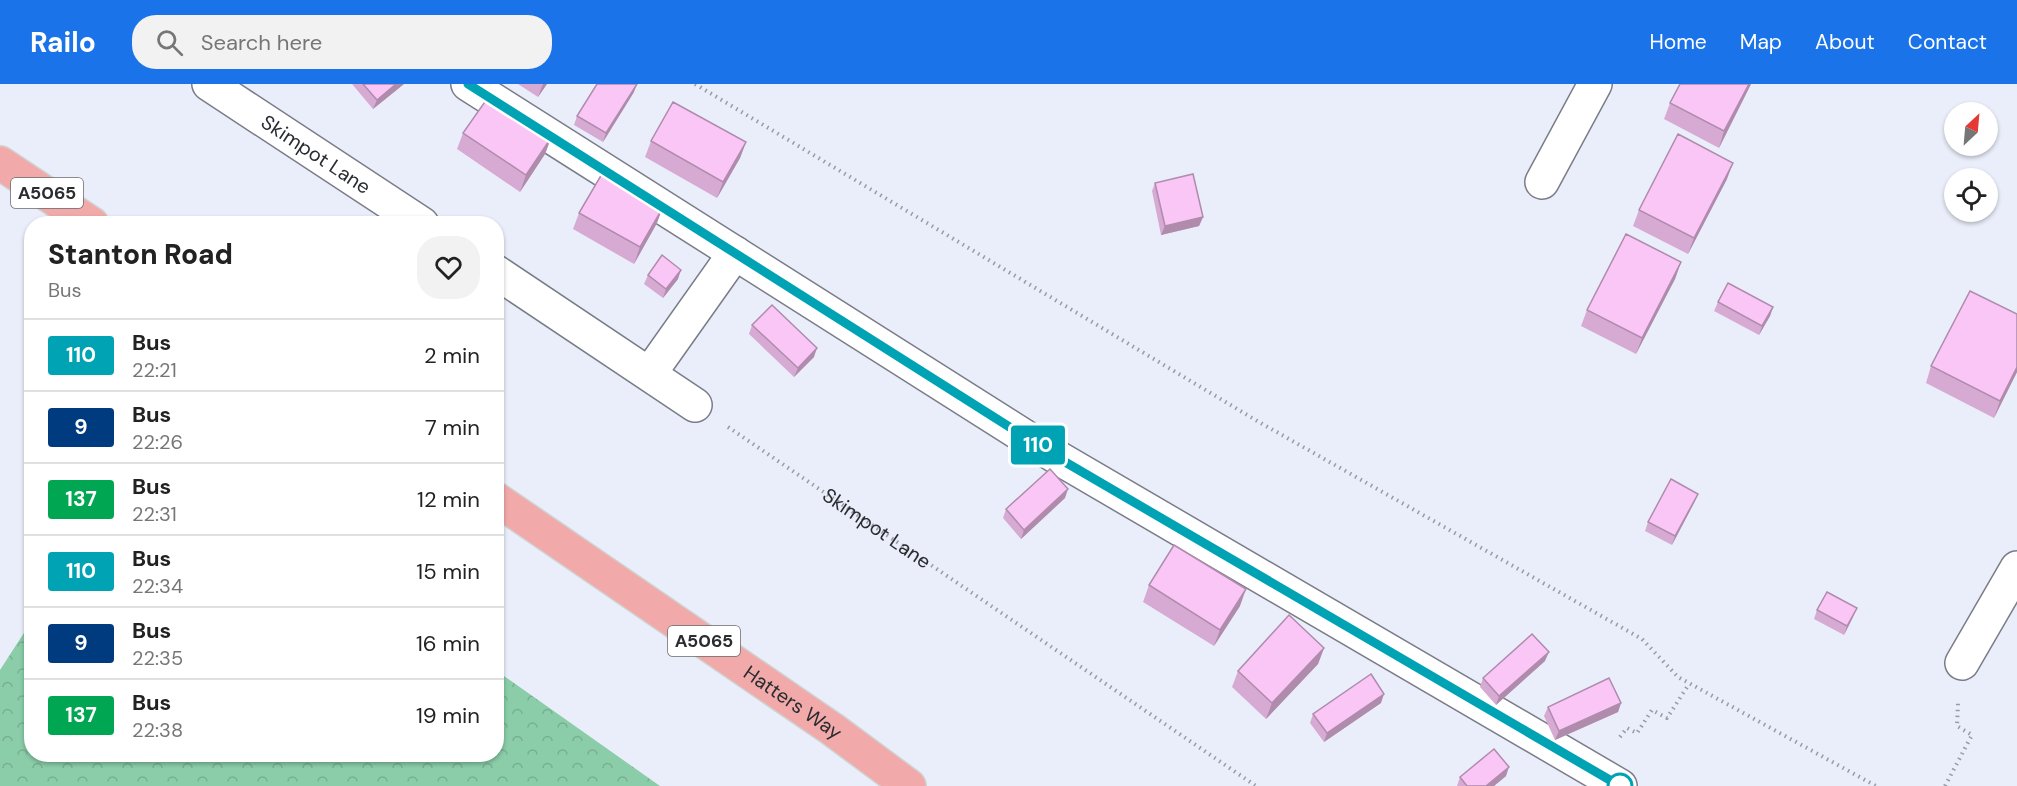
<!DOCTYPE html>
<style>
body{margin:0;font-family:"DM Sans",sans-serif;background:#f2f2f2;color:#222;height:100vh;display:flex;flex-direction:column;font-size:22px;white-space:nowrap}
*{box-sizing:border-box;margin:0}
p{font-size:20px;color:#767676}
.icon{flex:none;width:33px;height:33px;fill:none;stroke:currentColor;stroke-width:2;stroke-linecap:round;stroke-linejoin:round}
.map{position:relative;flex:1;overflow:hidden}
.drawer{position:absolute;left:24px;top:132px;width:480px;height:546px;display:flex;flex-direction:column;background:#fff;border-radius:24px;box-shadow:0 2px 4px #0004}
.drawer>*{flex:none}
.badge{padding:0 12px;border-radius:4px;font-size:21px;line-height:39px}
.needle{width:39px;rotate:26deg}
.buttons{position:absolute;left:1944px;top:18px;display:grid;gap:12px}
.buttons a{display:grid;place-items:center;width:54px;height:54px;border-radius:50%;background:#fff;box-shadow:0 2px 4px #0004;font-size:30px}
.map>.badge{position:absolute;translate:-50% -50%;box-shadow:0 0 0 3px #fff}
.round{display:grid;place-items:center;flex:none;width:63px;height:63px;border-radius:24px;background:#f2f2f2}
.headline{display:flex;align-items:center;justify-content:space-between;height:102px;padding:0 24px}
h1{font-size:28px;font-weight:800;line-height:45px}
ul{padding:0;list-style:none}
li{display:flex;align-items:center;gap:18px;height:72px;padding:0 24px;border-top:2px solid #e0e0e0}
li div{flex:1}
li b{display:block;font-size:22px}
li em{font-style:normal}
li .badge{min-width:66px;font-weight:700;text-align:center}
header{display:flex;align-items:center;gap:36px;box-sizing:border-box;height:84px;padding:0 30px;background:#1a73e8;color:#fff}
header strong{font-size:28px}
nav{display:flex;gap:33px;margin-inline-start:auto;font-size:21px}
.search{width:420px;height:54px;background:#f2f2f2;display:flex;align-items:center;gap:15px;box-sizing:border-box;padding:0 21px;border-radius:24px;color:#767676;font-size:22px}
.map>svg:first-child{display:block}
.forest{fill:url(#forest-crowns)}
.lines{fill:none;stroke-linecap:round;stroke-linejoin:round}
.minor-casing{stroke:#7a7d88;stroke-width:36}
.major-casing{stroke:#d0d1d1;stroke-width:36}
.path{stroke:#989ba4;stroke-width:4;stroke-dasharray:1.5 4.5;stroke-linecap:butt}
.minor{stroke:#fff;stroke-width:33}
.major{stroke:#f1aaa9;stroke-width:33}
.wall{fill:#d7aad4}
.shaded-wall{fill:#af8bac}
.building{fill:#fac6f6;stroke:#af8bac;stroke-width:1.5}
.line-casing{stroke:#fff;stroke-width:14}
.line{stroke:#00a3b4;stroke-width:9}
.stop-dot{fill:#fff;stroke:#00a3b4;stroke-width:3}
.labels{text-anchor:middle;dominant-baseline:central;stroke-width:5;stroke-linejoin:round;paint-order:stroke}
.shield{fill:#fff;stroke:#6a6b6e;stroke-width:1.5}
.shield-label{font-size:18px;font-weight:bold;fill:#2a2c30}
.street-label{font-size:20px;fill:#2a2c30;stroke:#fff}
</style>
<header>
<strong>Railo</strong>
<div class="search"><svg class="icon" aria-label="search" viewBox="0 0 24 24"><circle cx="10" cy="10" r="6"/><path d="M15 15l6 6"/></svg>Search here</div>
<nav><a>Home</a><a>Map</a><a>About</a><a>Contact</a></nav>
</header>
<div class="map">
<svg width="2017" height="702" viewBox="0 0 2017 702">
<defs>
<pattern id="forest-crowns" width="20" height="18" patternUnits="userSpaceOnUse" patternTransform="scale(1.5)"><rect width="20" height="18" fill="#8acda8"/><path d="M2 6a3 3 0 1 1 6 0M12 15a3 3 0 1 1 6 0" fill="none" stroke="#77b091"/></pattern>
</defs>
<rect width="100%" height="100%" fill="#eaeefa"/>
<!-- forest -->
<path class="forest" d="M 31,538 L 32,670 L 496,670 L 497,587 L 660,702 L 0,702 L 0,586 Z"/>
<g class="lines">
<defs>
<g id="minor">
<path id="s2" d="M 209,0 L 422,140"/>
<path d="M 468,0 L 1060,375 L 1620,702"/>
<path d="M 1542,98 L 1595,0"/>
<path d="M 496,188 L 695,321"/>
<path d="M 650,289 L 735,169"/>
<path d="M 1962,579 L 2017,484"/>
</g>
<g id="major">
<path d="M 0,79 L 92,140"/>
<path id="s3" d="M 496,415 L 832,645 L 909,702"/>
</g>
</defs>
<!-- minor casing -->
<use href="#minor" class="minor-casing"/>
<!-- major casing -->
<use href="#major" class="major-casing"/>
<!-- path -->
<g class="path">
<path d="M 695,0 L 1259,338 L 1642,555 L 1678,593 L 1876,702"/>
<path id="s1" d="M 728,343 L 1256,702"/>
<path d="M 1620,653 L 1627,644 L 1637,649 L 1652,626 L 1667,634 L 1689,600"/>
<path d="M 1945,702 L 1972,651 L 1957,642 L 1958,619"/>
</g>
<!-- minor -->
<use href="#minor" class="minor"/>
<!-- major -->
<use href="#major" class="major"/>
</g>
<!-- wall -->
<path class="wall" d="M 352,0 L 404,0 L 373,25 Z
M 518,0 L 547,0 L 538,13 Z
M 1680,0 L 1751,0 L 1719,64 L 1664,35 L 1670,19 Z
M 634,8 L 603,58 L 574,41 L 577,32 Z
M 463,49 L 551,54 L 545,70 L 520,108 L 457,65 Z
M 651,57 L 746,58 L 740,74 L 717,114 L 645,73 Z
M 1727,95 L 1688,170 L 1633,142 L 1639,126 Z
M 1155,99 L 1203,133 L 1199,142 L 1161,151 L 1152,107 Z
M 579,129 L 657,139 L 634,180 L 573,145 Z
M 1681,178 L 1675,195 L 1636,270 L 1581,242 L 1587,226 Z
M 648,191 L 678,195 L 663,214 L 644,200 Z
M 1718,218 L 1773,223 L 1770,232 L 1759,251 L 1714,227 Z
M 2017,230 L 2017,288 L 1994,334 L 1926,299 L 1931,282 Z
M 752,241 L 814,273 L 794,293 L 749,250 Z
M 1698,410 L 1694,419 L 1672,461 L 1645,447 L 1648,438 Z
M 1065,414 L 1021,455 L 1003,434 L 1006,425 Z
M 1149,501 L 1240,522 L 1214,562 L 1143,518 Z
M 1817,526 L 1853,533 L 1844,551 L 1814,535 Z
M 1324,564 L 1318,580 L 1266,635 L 1232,603 L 1238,587 Z
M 1545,577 L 1496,621 L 1480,603 L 1483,594 Z
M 1381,619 L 1324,658 L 1310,639 L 1313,630 Z
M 1621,619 L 1618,628 L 1555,656 L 1544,632 L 1548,623 Z
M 1506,692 L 1494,702 L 1457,702 L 1460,693 Z"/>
<!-- shaded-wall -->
<path class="shaded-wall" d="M 396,0 L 404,0 L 373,25 L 377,16 Z
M 543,0 L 547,0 L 538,13 Z
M 637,0 L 634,8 L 603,58 L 606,49 Z
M 1749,0 L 1751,0 L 1719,64 L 1724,47 Z
M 551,54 L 545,70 L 520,108 L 526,91 Z
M 746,58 L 740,74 L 717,114 L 723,98 Z
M 1733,79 L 1727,95 L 1688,170 L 1694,154 Z
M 663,123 L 657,139 L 634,180 L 640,163 Z
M 1203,133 L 1199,142 L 1161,151 L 1165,142 Z
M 1681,178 L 1675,195 L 1636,270 L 1642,254 Z
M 681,186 L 678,195 L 663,214 L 666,205 Z
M 1773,223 L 1770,232 L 1759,251 L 1762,242 Z
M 817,264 L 814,273 L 794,293 L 798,284 Z
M 2017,283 L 2017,288 L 1994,334 L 2000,317 Z
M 1068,405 L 1065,414 L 1021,455 L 1024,446 Z
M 1698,410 L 1694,419 L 1672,461 L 1675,452 Z
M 1246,505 L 1240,522 L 1214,562 L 1220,546 Z
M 1857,524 L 1853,533 L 1844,551 L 1847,542 Z
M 1324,564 L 1318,580 L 1266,635 L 1272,619 Z
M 1549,568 L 1545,577 L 1496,621 L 1499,612 Z
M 1384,610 L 1381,619 L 1324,658 L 1327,649 Z
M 1621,619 L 1618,628 L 1555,656 L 1559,647 Z
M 1509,683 L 1506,692 L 1494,702 L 1486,702 Z"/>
<!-- building -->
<path class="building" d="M 363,0 L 396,0 L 377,16 Z
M 597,0 L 637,0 L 606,49 L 577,32 Z
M 1680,0 L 1749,0 L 1724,47 L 1670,19 Z
M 489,12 L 551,54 L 526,91 L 463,49 Z
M 673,18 L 746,58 L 723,98 L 651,57 Z
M 1678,50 L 1733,79 L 1694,154 L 1639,126 Z
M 603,88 L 663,123 L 640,163 L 579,129 Z
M 1193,90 L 1203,133 L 1165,142 L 1155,99 Z
M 1626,150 L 1681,178 L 1642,254 L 1587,226 Z
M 662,171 L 681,186 L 666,205 L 648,191 Z
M 1728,199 L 1773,223 L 1762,242 L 1718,218 Z
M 1970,207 L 2017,230 L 2017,283 L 2000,317 L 1931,282 Z
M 772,221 L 817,264 L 798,284 L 752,241 Z
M 1050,385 L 1068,405 L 1024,446 L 1006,425 Z
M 1671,395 L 1698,410 L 1675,452 L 1648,438 Z
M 1174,461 L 1246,505 L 1220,546 L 1149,501 Z
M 1827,508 L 1857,524 L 1847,542 L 1817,526 Z
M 1289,531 L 1324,564 L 1272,619 L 1238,587 Z
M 1532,550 L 1549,568 L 1499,612 L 1483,594 Z
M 1371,590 L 1384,610 L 1327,649 L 1313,630 Z
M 1609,594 L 1621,619 L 1559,647 L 1548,623 Z
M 1494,665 L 1509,683 L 1486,702 L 1467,702 L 1460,693 Z"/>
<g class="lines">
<defs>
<path id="line" d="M 468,0 L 1060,375 L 1620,702"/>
</defs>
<!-- line casing -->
<use href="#line" class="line-casing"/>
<!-- line -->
<use href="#line" class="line"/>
</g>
<!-- markers -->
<circle class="stop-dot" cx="1620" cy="702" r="12"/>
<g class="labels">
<!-- shield labels -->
<g class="shield">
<rect x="11" y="94" width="72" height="30" rx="4.5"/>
<rect x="668" y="542" width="72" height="30" rx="4.5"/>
</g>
<g class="shield-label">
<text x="47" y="109">A5065</text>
<text x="704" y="557">A5065</text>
</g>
<!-- street labels -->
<g class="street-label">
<text stroke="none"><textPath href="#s2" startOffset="128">Skimpot Lane</textPath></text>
<text stroke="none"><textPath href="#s1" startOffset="180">Skimpot Lane</textPath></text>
<text stroke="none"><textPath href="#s3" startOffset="360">Hatters Way</textPath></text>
</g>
</g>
</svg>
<div class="buttons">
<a><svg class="needle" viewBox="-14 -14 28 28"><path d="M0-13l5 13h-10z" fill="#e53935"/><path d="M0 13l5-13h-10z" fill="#767676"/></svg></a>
<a><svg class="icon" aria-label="locate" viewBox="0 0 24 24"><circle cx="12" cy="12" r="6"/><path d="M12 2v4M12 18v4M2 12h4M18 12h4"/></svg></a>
</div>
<b class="badge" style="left:1038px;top:361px;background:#00a3b4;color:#fff">110</b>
<section class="drawer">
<div class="headline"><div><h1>Stanton Road</h1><p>Bus</p></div><a class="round"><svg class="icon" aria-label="heart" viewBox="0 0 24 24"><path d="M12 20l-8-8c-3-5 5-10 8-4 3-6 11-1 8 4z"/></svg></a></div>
<ul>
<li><span class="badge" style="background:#00a3b4;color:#fff">110</span><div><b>Bus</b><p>22:21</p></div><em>2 min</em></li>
<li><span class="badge" style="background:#003b80;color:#fff">9</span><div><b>Bus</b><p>22:26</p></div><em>7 min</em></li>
<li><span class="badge" style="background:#00a651;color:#fff">137</span><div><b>Bus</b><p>22:31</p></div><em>12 min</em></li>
<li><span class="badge" style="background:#00a3b4;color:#fff">110</span><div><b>Bus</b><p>22:34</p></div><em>15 min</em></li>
<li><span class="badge" style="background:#003b80;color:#fff">9</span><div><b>Bus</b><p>22:35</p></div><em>16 min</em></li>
<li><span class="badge" style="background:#00a651;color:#fff">137</span><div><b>Bus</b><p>22:38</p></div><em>19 min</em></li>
</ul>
</section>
</div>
